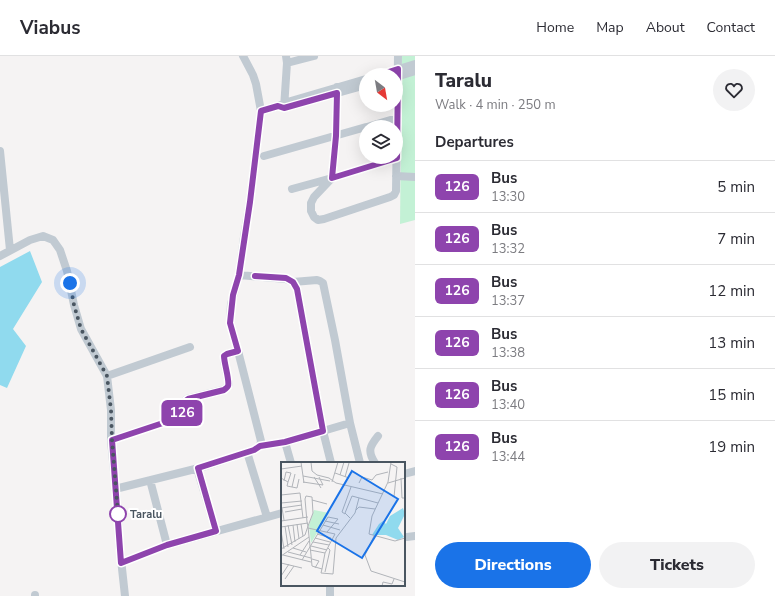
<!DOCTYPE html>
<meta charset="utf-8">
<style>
body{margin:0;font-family:"Nunito Sans",sans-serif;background:#f2f2f3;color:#2b2b33;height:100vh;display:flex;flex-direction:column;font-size:15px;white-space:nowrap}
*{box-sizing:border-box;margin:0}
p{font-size:13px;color:#7c7c81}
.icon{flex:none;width:22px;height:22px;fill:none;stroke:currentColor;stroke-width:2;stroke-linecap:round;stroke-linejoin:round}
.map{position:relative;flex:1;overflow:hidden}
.side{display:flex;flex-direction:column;background:#fff;width:360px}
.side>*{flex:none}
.badge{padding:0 8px;border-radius:6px;font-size:14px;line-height:26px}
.needle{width:26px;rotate:149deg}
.tools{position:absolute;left:359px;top:12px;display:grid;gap:8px}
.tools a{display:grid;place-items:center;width:44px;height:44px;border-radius:50%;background:#fff;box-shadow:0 4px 16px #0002;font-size:20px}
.you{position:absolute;width:20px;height:20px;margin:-10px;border:3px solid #fff;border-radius:50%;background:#1a73e8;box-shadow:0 0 0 6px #1a73e833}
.map>.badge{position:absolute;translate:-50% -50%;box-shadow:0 0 0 2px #fff}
h2{padding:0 20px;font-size:15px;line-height:36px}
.round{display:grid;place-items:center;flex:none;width:42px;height:42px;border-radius:21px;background:#f2f2f3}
.overview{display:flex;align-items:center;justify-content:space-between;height:68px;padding:0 20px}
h1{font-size:19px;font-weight:800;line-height:30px}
.primary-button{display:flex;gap:8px;margin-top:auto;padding:8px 20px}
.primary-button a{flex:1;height:46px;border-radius:24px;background:#1a73e8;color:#fff;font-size:16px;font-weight:800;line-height:46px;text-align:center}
.primary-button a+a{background:#f2f2f3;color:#2b2b33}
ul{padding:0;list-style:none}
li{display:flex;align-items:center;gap:12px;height:52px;padding:0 20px;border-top:1px solid #e1e1e2}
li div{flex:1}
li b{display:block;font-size:15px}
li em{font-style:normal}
li .badge{min-width:44px;font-weight:700;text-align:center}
header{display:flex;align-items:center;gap:24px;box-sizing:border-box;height:56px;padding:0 20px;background:#fff;border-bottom:1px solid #e1e1e2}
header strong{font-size:19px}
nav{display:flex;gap:22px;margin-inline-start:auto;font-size:14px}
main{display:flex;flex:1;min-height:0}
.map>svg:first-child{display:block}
.green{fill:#c3f1d5}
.water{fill:#90daee}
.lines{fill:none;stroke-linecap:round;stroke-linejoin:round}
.minor{stroke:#c1cad2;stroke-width:8}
.line-casing{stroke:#fff;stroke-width:9}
.line{stroke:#8e44ad;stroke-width:6}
.walk{stroke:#4a5661;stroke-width:4;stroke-dasharray:0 7.2}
.stop-dot{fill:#fff;stroke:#8e44ad;stroke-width:2}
.labels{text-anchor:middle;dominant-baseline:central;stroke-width:4;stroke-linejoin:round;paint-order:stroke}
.stop-label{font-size:11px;font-weight:bold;fill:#4a5661;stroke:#fff;text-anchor:start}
.inset-road{fill:none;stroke:#b1b4b9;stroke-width:1}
.view{fill:#1a73e8;fill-opacity:0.15;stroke:#1a73e8;stroke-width:2}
.inset-edge{fill:none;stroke:#4a5661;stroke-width:2}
</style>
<header>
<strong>Viabus</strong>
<nav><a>Home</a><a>Map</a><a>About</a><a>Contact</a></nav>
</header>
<main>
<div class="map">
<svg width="415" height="540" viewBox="0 0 415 540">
<rect width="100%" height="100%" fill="#f5f3f3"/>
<!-- green -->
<path class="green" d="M 402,0 L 415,0 L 415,164 L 400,168 Z"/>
<!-- water -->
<path class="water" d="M 30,195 L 42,226 L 13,273 L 26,290 L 7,332 L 0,329 L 0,211 Z"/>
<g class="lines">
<!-- minor -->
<path class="minor" d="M 243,0 L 253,19 L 256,28 L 261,55 L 250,145 L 244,181 L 239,219 L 231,248 L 230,267 L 238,295 L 261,385 L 260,390
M 287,7 L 314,0
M 379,19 L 415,8
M 396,21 L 415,15
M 337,31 L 336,80 L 332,122 L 314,141 L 311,147 L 311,155 L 314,161 L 318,164 L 324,163 L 390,141 L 394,139 L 396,135 L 398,0
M 334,38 L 366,29
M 284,52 L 287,7 L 286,0
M 261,55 L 278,50 L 284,47 L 366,23
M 367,71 L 397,62
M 0,95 L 10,194
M 264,100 L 366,71
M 396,120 L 415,121
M 292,133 L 332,122 L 397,102
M 0,200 L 30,184 L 43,180 L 53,184 L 60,194 L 67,215 L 74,249 L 81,273 L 107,320 L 111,354 L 111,384 L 118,458 L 119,485 L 125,540
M 293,226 L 317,224 L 320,225 L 323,227 L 335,284 L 350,367 L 360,407
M 107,320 L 190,291
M 111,384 L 178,362 C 185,355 178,348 187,343 L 223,334 L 227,331 L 229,328 L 224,305 L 224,300 L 227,298 L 238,295
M 285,386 L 291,407
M 247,396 L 267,461
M 331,407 L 323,375 L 350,367
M 375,407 C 367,395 370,390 378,380
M 197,412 L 216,475
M 404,418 L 415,415
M 150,424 L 167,489
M 115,433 L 203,411 L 254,394 L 260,390 L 285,386 L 323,375 L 297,233 L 293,226 L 286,223 L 239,219
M 407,481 L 415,480
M 121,507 L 167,489 L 282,457
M 330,529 L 330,540
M 35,539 L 35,540"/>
</g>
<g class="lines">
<defs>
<path id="line" d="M 255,220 L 286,222 L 293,226 L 297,233 L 323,375 L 285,386 L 260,390 L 254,394 L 198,412 L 216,475 L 167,489 L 121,507 L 112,384 L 178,362 C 185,355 179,348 188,343 L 224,334 C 226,332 227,332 228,330 C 230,325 224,307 224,300 L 227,298 L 238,295 L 230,267 L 233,239 L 239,219 L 250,146 L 261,55 L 278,50 L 284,52 L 337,37 L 336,80 L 332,122 L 397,102 L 398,13 L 379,19"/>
</defs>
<!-- line casing -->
<use href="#line" class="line-casing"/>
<!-- line -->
<use href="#line" class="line"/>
<!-- walk -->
<path class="walk" d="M 70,227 L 74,249 L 81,273 L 107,320 L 111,354 L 112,384 L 118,458"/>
</g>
<!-- markers -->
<circle class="stop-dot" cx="118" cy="458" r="8"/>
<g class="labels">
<!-- stop labels -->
<g class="stop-label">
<text x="130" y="458">Taralu</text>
</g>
</g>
<!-- overview -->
<g transform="translate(281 406)">
<rect width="124" height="124" fill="#f5f3f3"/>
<path d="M 33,48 L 48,51 L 30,81 L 28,63 Z" fill="#c3f1d5"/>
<path d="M 122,46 L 124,52 L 117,66 L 123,75 L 117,78 L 105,73 L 91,73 L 98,62 L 102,59 L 105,62 L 109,54 Z" fill="#90daee"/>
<path class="inset-road" d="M 20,0 L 23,21M 30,0 L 31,9 L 36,13 L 48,16 L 55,21 L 102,32M 110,0 L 107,20 L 91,54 L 88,72 L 114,79 L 124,76M 110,2 L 116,5 L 113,35M 0,7 L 21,4M 54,11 L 68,16M 59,13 L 63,0M 22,14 L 49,19M 33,15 L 40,26M 64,15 L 68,1M 0,16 L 7,20 L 6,24 L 16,26 L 18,17M 120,16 L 121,36 L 124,36M 3,19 L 5,10 L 10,11 L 7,20M 22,20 L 42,23 L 38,15M 51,20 L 57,0M 78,21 L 81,15 L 91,18 L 95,13 L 107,10M 107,21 L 124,16M 11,25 L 14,12M 0,33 L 19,31 L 22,56M 31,38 L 46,42M 0,41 L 21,39M 0,46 L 21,43M 1,46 L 3,58M 75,48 L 78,45 L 94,47M 4,50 L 21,47M 64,52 L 61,50 L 70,25M 69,56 L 64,51 L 71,34 L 97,41M 0,59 L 27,55M 44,59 L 58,62M 16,62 L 18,77M 20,62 L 22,74M 7,63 L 11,83M 12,63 L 14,80M 42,63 L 59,68M 4,64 L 7,85M 0,65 L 27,61M 27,66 L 54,72M 0,69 L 3,87M 36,72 L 50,76M 93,74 L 84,93 L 90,109 L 124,120M 34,76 L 49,80M 32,80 L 48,83M 30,84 L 46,88M 12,86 L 25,90M 0,87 L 24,73 L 27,64 L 32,51 L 31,35 L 25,34 L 24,37 L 26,60 L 27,64 L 27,65 L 30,93 L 31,104 L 41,107 L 40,111 L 52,112 L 55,76 L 74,51 L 78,36M 29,88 L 44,91M 7,90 L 30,96M 2,93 L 30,100M 19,93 L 28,79M 0,94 L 28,75M 31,97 L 38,99 L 34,106M 21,98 L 47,55 L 57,57 L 46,70M 0,101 L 21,106M 41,107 L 44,91 L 54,72M 44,110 L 49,88 L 47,86M 0,114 L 8,102M 4,117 L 13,104M 101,124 L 102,120 L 111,122 L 113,117"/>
<path class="view" d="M 71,9 L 117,37 L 81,96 L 36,69 Z"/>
<rect width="124" height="124" class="inset-edge"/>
</g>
</svg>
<div class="tools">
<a><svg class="needle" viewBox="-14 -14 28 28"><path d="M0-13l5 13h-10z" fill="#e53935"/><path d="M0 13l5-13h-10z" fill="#7c7c81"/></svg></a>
<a><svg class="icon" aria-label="layers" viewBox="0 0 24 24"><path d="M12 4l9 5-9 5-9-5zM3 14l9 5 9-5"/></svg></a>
</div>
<div class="you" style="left:70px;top:227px"></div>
<b class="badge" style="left:182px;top:357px;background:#8e44ad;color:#fff">126</b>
</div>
<section class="side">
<div class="overview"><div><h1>Taralu</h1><p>Walk · 4 min · 250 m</p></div><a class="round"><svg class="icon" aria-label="heart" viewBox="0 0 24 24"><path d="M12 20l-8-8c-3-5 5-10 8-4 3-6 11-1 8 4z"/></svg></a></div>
<h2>Departures</h2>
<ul>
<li><span class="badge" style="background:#8e44ad;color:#fff">126</span><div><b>Bus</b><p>13:30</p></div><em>5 min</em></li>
<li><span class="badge" style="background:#8e44ad;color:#fff">126</span><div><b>Bus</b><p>13:32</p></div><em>7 min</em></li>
<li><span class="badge" style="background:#8e44ad;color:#fff">126</span><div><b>Bus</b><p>13:37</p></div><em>12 min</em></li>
<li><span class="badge" style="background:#8e44ad;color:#fff">126</span><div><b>Bus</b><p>13:38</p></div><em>13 min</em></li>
<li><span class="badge" style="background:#8e44ad;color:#fff">126</span><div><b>Bus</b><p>13:40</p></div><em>15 min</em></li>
<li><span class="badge" style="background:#8e44ad;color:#fff">126</span><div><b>Bus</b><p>13:44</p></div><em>19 min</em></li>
</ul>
<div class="primary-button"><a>Directions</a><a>Tickets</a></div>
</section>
</main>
